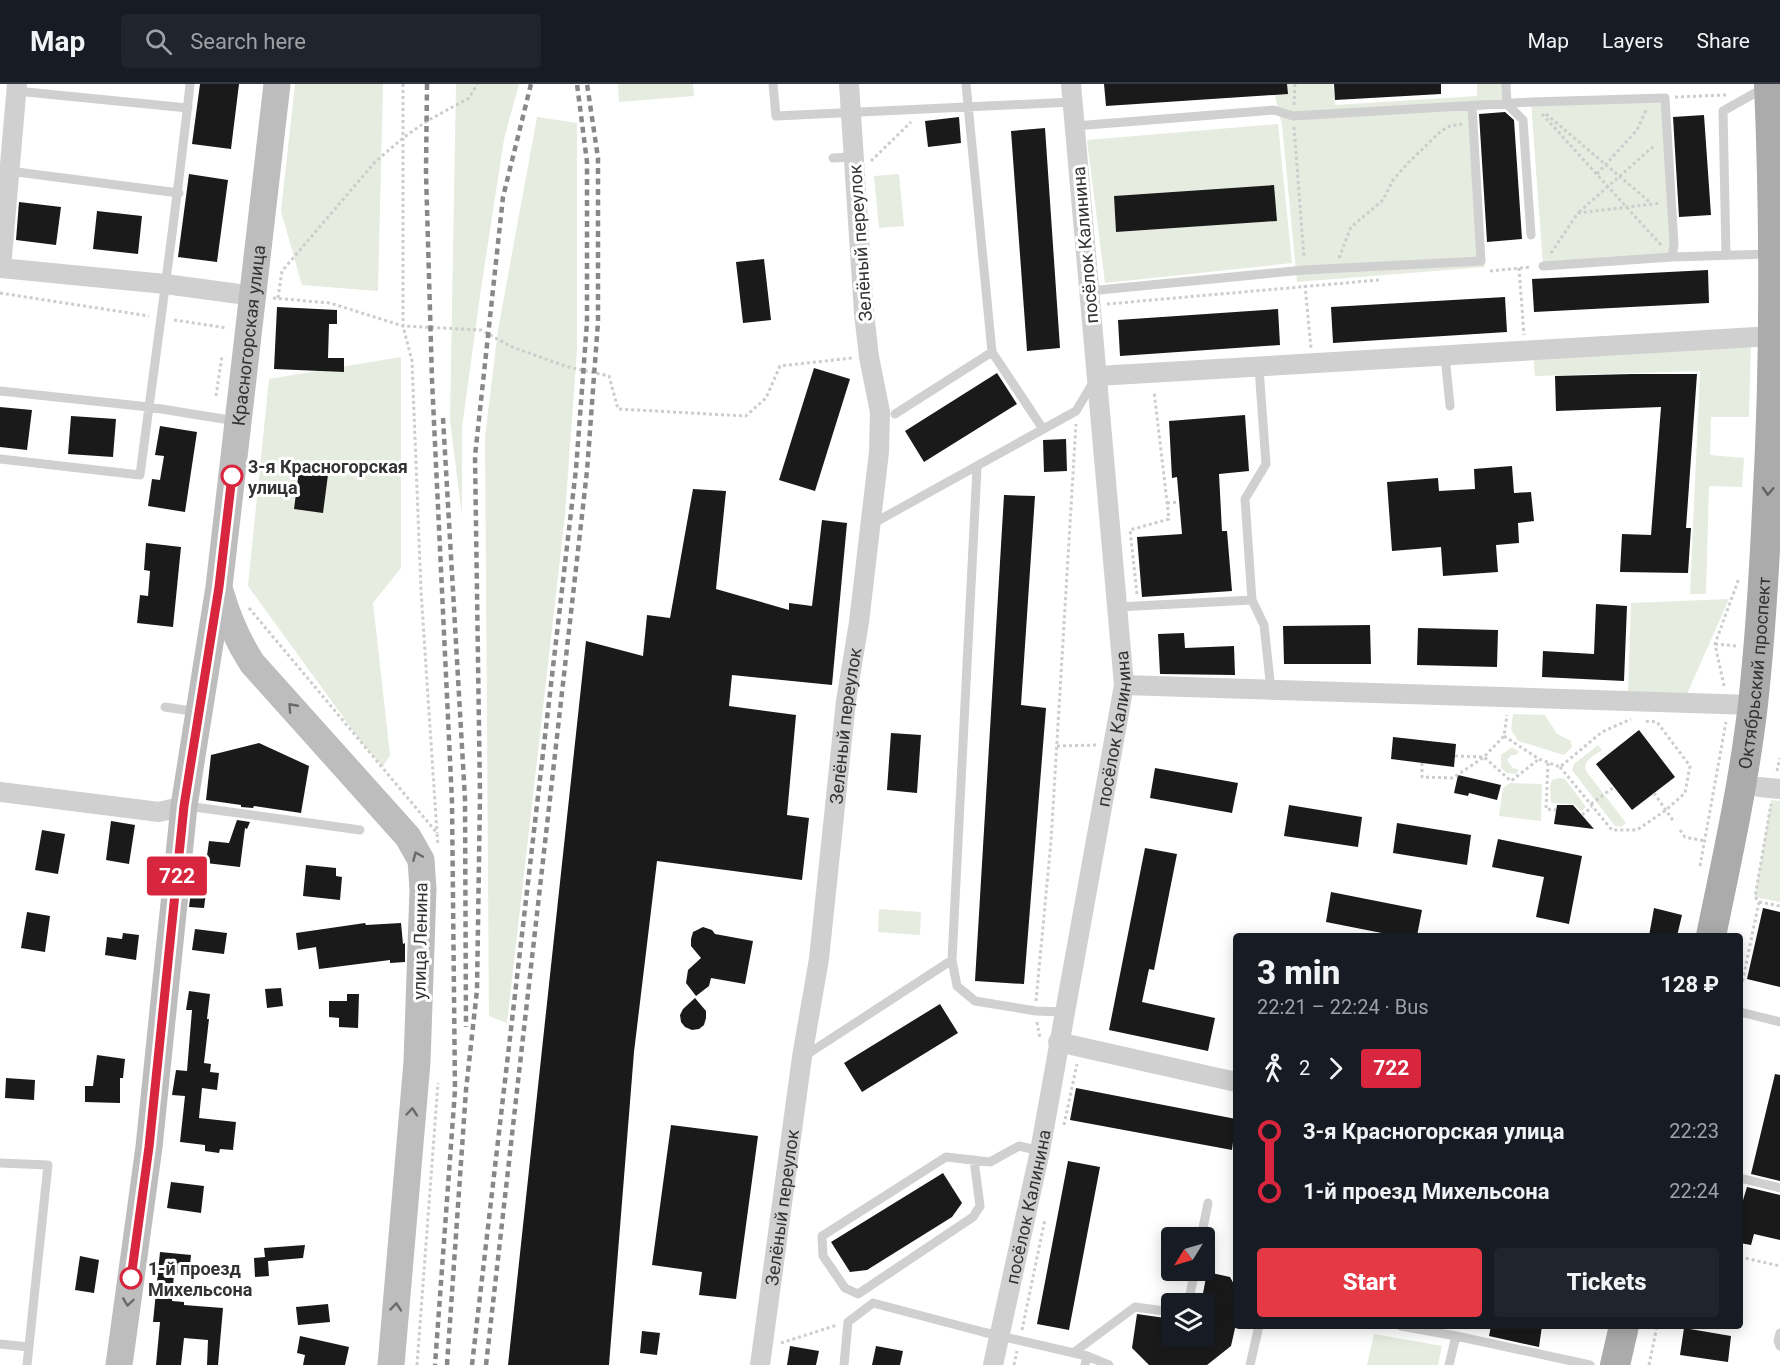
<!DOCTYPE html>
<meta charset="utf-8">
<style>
body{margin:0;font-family:Roboto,sans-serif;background:#20242c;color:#f1f3f6;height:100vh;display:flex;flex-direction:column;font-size:22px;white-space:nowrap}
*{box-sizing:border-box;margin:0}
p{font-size:20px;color:#9ea1a6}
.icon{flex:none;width:33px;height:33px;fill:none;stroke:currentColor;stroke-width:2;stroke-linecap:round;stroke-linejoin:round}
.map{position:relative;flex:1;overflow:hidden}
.side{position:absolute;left:1233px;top:849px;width:510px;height:396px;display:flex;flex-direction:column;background:#171b24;border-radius:6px;box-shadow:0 3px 15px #0003}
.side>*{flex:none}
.badge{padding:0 12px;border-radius:4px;font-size:21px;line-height:39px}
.needle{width:39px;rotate:233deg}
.controls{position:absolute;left:1161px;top:1143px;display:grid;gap:12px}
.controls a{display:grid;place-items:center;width:54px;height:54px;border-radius:6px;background:#171b24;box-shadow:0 3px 15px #0003;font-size:30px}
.map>.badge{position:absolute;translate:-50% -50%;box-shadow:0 0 0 3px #fff}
.legs{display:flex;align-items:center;gap:9px;height:66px;padding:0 24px;font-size:20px}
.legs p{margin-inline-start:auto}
.headline{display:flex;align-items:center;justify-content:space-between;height:102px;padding:0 24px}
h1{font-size:33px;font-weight:800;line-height:45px}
.cta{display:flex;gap:12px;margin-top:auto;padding:12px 24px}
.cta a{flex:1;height:69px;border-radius:6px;background:#e63946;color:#fff;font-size:24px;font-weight:800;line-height:69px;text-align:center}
.cta a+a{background:#20242c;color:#f1f3f6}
ul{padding:0 24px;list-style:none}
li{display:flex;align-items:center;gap:21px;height:60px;font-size:22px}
li i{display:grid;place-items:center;width:9px;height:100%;margin:0 8px;background:currentColor}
li i::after{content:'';width:15px;height:15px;margin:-8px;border:4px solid;border-radius:50%;background:#171b24}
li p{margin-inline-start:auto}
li:first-child i{background:linear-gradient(#0000 50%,currentColor 0)}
li:last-child i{background:linear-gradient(currentColor 50%,#0000 0)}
header{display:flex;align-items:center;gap:36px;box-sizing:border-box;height:84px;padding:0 30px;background:#171b24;border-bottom:2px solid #363941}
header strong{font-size:28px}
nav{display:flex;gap:33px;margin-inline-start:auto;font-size:21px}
.search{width:420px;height:54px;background:#20242c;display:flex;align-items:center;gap:15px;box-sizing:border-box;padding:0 21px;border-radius:6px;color:#9ea1a6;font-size:22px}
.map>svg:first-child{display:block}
.green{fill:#e6ecdf;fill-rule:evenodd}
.building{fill:#1a1a1a}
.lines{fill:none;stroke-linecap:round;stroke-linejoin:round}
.path{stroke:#cdcdcd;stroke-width:3;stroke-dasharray:3 3;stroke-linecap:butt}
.lane{stroke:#d0d0d0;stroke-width:9}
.street{stroke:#d0d0d0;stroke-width:20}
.secondary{stroke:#bdbdbd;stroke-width:27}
.primary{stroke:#ababab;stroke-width:30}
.rail{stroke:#888;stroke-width:4.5;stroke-dasharray:6 4.5;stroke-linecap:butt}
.oneway{stroke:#636363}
.oneway2{stroke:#6a6a6a}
.line-1-casing{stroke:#fff;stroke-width:14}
.line-1{stroke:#d7263d;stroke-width:9}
.stop-1-dot{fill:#fff;stroke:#d7263d;stroke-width:3}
.labels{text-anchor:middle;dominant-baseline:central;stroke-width:6;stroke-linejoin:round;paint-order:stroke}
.street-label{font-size:18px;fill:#333;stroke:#fff}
.stop-label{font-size:18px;font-weight:bold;fill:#333;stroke:#fff;text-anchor:start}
</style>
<header>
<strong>Map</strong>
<div class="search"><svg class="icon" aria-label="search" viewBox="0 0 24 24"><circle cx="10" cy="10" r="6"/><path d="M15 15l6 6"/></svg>Search here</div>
<nav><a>Map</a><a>Layers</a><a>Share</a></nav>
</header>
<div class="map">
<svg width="1780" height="1281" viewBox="0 0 1780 1281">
<rect width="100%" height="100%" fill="#fff"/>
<!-- green -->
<path class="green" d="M 295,0 L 383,0 L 378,207 L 302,201 L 281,127 Z
M 456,0 L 519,0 L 504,55 L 481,205 L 462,343 L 462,432 L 450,336 Z
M 618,0 L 693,0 L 694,12 L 619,18 Z
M 1272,0 L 1333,0 L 1335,21 L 1477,12 L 1477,0 L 1503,0 L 1505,23 L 1475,27 L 1485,183 L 1297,198 L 1282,41 Z
M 1665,14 L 1672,173 L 1543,182 L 1531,18 Z
M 537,33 L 577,39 L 577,266 L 565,431 L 507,939 L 489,932 L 485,353 L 498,246 Z
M 1278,40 L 1292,179 L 1105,199 L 1087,56 ZM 1274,101 L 1276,137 L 1116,148 L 1114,112 Z
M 899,90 L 904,142 L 879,144 L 874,92 Z
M 1751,255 L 1749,333 L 1711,333 L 1710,371 L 1744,374 L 1742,403 L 1709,402 L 1706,510 L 1690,510 L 1700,287 L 1535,292 L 1533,269 Z
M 401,273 L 401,484 L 373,519 L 390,671 L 383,683 L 362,659 L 248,502 L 269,295 Z
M 1729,515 L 1687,610 L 1628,608 L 1631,519 Z
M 1513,630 L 1545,631 L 1557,650 L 1571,657 L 1572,663 L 1564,671 L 1518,657 L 1511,645 Z
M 1598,661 L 1602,666 C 1594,672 1582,677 1586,687 L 1626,739 L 1621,743 L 1615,742 L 1572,686 L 1574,680 Z
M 1512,663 L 1519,668 L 1516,671 L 1511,671 L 1507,676 L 1513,684 L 1519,686 L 1516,690 L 1507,689 L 1501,684 L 1501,671 Z
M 1559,694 L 1565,695 L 1586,723 L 1581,727 L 1574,720 L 1551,719 L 1550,702 L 1552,696 Z
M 1510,699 L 1542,700 L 1541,737 L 1499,732 L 1503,704 Z
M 1771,716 L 1780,717 L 1780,818 L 1755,813 Z
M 879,825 L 921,828 L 920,851 L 878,848 Z
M 1374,1250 L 1442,1262 L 1438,1281 L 1367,1281 Z"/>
<!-- building -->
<path class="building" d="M 200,0 L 239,0 L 231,65 L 192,60 Z
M 1104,0 L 1287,0 L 1288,10 L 1106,22 Z
M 1334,0 L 1441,0 L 1441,10 L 1335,16 Z
M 1505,28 L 1514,36 L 1522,155 L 1487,158 L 1479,30 Z
M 1704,31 L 1711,131 L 1679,133 L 1673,33 Z
M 959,33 L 961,59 L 928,63 L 925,37 Z
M 1045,44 L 1060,264 L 1027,267 L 1011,47 Z
M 189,90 L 228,96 L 217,178 L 178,173 Z
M 1274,101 L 1277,137 L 1116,148 L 1114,112 Z
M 19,118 L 61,123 L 56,161 L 16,156 Z
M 97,127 L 142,132 L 138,170 L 93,165 Z
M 764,175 L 771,236 L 743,239 L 736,178 Z
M 1708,186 L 1709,219 L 1534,228 L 1532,195 Z
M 1505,213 L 1507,248 L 1333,259 L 1331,223 Z
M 277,223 L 337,226 L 337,240 L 329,240 L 328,274 L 344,274 L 344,288 L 274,285 Z
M 1278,225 L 1280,261 L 1120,272 L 1118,236 Z
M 814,284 L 850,295 L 815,407 L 779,396 Z
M 997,289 L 1017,320 L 924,378 L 905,347 Z
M 1632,290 L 1697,290 L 1686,444 L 1691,444 L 1688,489 L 1620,488 L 1622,450 L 1651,451 L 1661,323 L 1556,327 L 1555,292 Z
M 0,323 L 32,326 L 27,366 L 0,363 Z
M 1245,331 L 1249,387 L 1219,390 L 1222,447 L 1227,447 L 1232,507 L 1142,513 L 1137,453 L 1182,450 L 1177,393 L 1172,394 L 1169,337 Z
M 71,332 L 116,335 L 113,373 L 68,370 Z
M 160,342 L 197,348 L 185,428 L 148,422 L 152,395 L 160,396 L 164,372 L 155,371 Z
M 1066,355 L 1067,387 L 1044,388 L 1043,356 Z
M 300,379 L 329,383 L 323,429 L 294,425 Z
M 1512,382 L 1514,409 L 1531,408 L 1534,437 L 1518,439 L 1519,459 L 1496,461 L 1498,488 L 1443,492 L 1441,463 L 1392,467 L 1387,398 L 1438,394 L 1439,407 L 1475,405 L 1474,385 Z
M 693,405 L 726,407 L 716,505 L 789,526 L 789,519 L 812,522 L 822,436 L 847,439 L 832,601 L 732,591 L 729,622 L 796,631 L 787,731 L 809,734 L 802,796 L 657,777 L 634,968 L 609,1281 L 508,1281 L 586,557 L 643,572 L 647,531 L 670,534 Z
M 1004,411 L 1035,412 L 1021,621 L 1046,624 L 1024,900 L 975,897 Z
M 146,459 L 181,463 L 173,543 L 137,539 L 140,511 L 148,512 L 150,487 L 144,486 Z
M 1596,520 L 1627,522 L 1624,597 L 1542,593 L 1543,567 L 1594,570 Z
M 1370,541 L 1371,580 L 1284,580 L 1283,542 Z
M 1418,544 L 1498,546 L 1497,583 L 1417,581 Z
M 1184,549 L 1185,564 L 1234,562 L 1235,591 L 1160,590 L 1158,550 Z
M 1639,646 L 1675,693 L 1632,726 L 1596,680 Z
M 891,649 L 921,651 L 917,709 L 887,706 Z
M 1393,653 L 1456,660 L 1454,683 L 1391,675 Z
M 259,659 L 309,682 L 301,729 L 254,722 L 253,724 L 241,723 L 241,721 L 206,716 L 211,671 Z
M 1155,684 L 1238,699 L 1232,729 L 1150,714 Z
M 1458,691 L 1501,701 L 1497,716 L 1469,709 L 1468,712 L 1454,709 Z
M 1289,721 L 1362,733 L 1358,763 L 1284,752 Z
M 1557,721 L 1573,721 L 1594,745 L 1554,740 Z
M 237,736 L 250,738 L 247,745 L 245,744 L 240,783 L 206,779 L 209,757 L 229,759 Z
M 111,737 L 135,741 L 129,780 L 106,776 Z
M 1397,739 L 1471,751 L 1467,781 L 1393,769 Z
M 42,746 L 65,750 L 58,790 L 35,786 Z
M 1498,755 L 1582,772 L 1569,840 L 1536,833 L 1544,793 L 1492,783 Z
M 1145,764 L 1177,770 L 1154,886 L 1149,885 L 1142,918 L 1215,934 L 1208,967 L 1109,946 Z
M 306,781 L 336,784 L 336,792 L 342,793 L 340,816 L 303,812 Z
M 192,799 L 207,800 L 204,824 L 189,823 Z
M 1331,808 L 1422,826 L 1417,852 L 1397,852 L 1326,838 Z
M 1654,824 L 1682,831 L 1677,852 L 1649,852 Z
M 1763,824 L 1780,828 L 1780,903 L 1747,895 Z
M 27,828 L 50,832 L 45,868 L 21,864 Z
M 365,839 L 366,841 L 401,839 L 403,860 L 405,859 L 405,878 L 390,879 L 390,876 L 319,885 L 316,863 L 298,866 L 296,849 Z
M 703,843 L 712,846 L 715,850 L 753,857 L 745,900 L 711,894 L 709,902 L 696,912 L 686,899 L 688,886 L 701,874 L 691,862 L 691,855 L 693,848 Z
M 195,845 L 227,849 L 224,870 L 192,866 Z
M 123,849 L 139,851 L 136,876 L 105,871 L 107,853 L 122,855 Z
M 281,904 L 283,922 L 267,924 L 265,905 Z
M 189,907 L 210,910 L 207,935 L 209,935 L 204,979 L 211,980 L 210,988 L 219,989 L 217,1006 L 202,1004 L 199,1034 L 236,1038 L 233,1066 L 220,1065 L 219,1069 L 205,1067 L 205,1061 L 180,1058 L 185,1012 L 172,1011 L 176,986 L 187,987 L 192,926 L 186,926 Z
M 347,910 L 359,910 L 358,944 L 339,943 L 339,934 L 329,933 L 329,917 L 347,917 Z
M 695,914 L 706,927 L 706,934 L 704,941 L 699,945 L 692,946 L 685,943 L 681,938 L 680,931 L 683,925 Z
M 940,920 L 958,949 L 862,1008 L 844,979 Z
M 97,971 L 125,975 L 123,994 L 120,994 L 120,1019 L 85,1018 L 85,1002 L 93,1002 Z
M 1775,990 L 1780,991 L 1780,1097 L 1751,1090 Z
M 6,994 L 35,996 L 34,1016 L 5,1014 Z
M 1076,1004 L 1236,1035 L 1232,1066 L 1070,1036 Z
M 671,1041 L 758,1052 L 736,1215 L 699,1211 L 702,1188 L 652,1181 Z
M 1068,1077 L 1100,1083 L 1069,1246 L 1037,1240 Z
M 943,1089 L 962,1119 L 952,1133 L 867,1186 L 850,1188 L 831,1158 Z
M 171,1098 L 204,1102 L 201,1129 L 167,1124 Z
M 1747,1103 L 1780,1111 L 1780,1156 L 1754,1150 L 1751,1161 L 1740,1159 L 1740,1126 Z
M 305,1161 L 303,1174 L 268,1177 L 269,1192 L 255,1193 L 254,1174 L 265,1173 L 264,1164 Z
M 160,1168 L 191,1171 L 189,1190 L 174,1189 L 172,1217 L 184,1218 L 184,1221 L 223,1224 L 218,1281 L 207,1281 L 208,1256 L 184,1254 L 181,1281 L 156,1281 L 160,1238 L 153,1238 Z
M 80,1172 L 99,1176 L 94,1209 L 75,1206 Z
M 1207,1188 L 1230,1193 L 1236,1204 L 1236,1240 L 1231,1262 L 1207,1281 L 1149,1281 L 1132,1264 L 1137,1230 L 1172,1235 L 1172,1252 L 1204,1252 L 1204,1220 L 1201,1220 Z
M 328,1220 L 330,1238 L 298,1241 L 296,1223 Z
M 1491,1242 L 1542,1242 L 1539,1263 L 1489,1252 Z
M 1684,1244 L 1731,1252 L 1728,1278 L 1680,1271 Z
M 642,1247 L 660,1249 L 657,1271 L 640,1269 Z
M 300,1252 L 349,1263 L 345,1281 L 303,1281 L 305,1271 L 297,1269 Z
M 790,1262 L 819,1267 L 816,1281 L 787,1281 Z
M 876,1262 L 903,1267 L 900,1281 L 872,1281 Z"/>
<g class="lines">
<!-- path -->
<path class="path" d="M 403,0 L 403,242 L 412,277 L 421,507 L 437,749
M 1675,13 L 1726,11
M 1294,21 L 1295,0
M 1542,30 L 1661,161
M 1546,30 L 1651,119
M 1294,43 L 1304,174
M 871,77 L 911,38
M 1597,90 L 1637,46 L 1646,26
M 1579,128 L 1655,61
M 1551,169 L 1578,129 L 1661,119
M 1339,174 L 1351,143 L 1383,116 L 1393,96 L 1408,79 L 1441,47 L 1450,42 L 1462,40
M 1519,184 L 1524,251
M 1490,187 L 1531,183
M 1305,201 L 1311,264
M 0,209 L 149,232
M 273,214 L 330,219 L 403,242 L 481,246 L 512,263 L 568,283 L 609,292 L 618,325 L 746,332 L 766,314 L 780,282 L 852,274
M 278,214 L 282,187 L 375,78 L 403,54 L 427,37 L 469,14 L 477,0
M 1107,220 L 1379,196
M 174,236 L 227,244
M 216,312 L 222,272
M 1167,419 L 1179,418
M 1137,510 L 1130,446 L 1169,435 L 1154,307
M 249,524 L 437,749 L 438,761
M 1715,560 L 1737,562
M 1724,602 L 1715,560 L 1739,494
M 1504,652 L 1539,675 L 1560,683 L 1602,648 L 1631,635
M 1057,662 L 1097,661
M 1455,672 L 1484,673 L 1511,697 L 1539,675
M 1422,679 L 1422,693 L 1453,694 L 1484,673 L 1504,652 L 1507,631
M 1548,679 L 1546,725 L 1556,726
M 1560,683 L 1612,746 L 1637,746 L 1666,726 L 1685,709 L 1690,682 L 1657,638 L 1644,637
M 1777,687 L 1780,674
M 1654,709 L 1674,738
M 1591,720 L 1614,703
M 1582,731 L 1592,723
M 1680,746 L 1685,753 L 1705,757
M 1700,782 L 1726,638
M 1759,818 L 1780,822
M 1740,909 L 1759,818 L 1755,813 L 1771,720
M 1036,917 L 1051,757 L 1076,340
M 1037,938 L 1040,955
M 1064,1041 L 1077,980
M 1740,1173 L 1780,1182
M 1022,1246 L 1045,1135
M 781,1259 L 837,1241
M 417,1281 L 438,999
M 1014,1281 L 1017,1267
M 1649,1281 L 1657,1242"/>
<!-- lane -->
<path class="lane" d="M 773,0 L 776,32 L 1072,18
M 966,0 L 992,268 L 1043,345
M 1506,0 L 1507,20 L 1523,36 L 1531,151
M 16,7 L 188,24
M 1075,42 L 1274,26 L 1293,32 L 1531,18 L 1665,14 L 1674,161 L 1672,173
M 833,74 L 854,73
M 9,87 L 179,109
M 1726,171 L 1723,27 L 1764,4
M 1543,182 L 1672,173 L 1768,170
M 1089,207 L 1304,186 L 1481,177 L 1472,22
M 1445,272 L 1450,322
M 0,307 L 149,323 L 236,337
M 895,330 L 992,268
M 0,375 L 140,391 C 157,260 176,131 190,0
M 977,384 L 952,876 L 957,902 L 975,917 L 1036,927 L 1064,928
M 872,440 L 1076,327 L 1094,297
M 1252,516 L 1264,541 L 1271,606
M 1117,523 L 1252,516 L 1245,415 L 1266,380 L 1259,284
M 165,623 L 198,628
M 187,722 L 360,746
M 1740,928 L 1780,938
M 803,973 L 952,876
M 974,1076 L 980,1122 L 973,1133 L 858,1210 L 845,1204 L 823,1172 L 822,1152 L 946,1073 L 990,1078 L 1019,1062 L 1040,1067
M 0,1079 L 48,1081 L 27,1281
M 1740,1094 L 1780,1104
M 1201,1154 L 1208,1119
M 1188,1220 L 1195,1186
M 1401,1242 L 1456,1252
M 1780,1249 L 1778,1257 L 1780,1262
M 0,1260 L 29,1263
M 1073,1269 L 1135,1223 L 1172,1228
M 1087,1272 L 1109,1281
M 844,1281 L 848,1238 L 873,1219 L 983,1248 L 1087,1272 L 1085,1281
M 1250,1281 L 1259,1242
M 1449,1281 L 1456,1252 L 1590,1281"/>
<!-- street -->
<g class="street">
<path d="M 0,184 L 165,200 L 254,212"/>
<path d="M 1,184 L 17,0"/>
<path d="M 1097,292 L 1773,252"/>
<path d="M 1124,601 L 1753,621"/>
<path d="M 1759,703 L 1780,705"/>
<path d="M 0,708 L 159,728 L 184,722"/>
<path d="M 1058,958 L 1236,998"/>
<path id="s1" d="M 760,1281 L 802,973 L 819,875 L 846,617 L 859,538 L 879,368 L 880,328 L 869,273 L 864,229 L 849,0"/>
<path id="s2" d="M 993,1281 L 1040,1067 L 1124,601 L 1071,0"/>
</g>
<!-- secondary -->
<g class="secondary">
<path d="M 221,510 C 228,535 238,557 252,579 L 408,753 L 421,776 L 423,805 L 417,978 L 391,1281"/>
<path id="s3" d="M 119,1281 L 149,1063 L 184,722 L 219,503 L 277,0"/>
</g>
<!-- primary -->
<g class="primary">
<path id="s4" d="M 1711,852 C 1727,775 1744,698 1753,620 C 1760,556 1764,491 1767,426 C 1775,284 1775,142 1769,0"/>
<path d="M 1615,1281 L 1624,1242"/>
</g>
<!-- rail -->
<path class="rail" d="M 427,0 L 426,89 L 432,296 L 452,718 L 455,1006 L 435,1281
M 443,334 L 465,715 L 466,943
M 447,1281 L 466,1006 L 477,906 L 480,711 L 475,372 L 503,113 L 531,0
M 472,1281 L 576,385 L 587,238 L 587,78 L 577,0
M 486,1281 L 587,387 L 598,238 L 598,74 L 587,0"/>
</g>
<!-- one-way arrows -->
<defs><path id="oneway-chevron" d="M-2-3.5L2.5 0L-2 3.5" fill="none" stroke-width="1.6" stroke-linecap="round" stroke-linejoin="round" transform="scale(1.5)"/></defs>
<use class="oneway" href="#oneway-chevron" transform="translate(1768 407) rotate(93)"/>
<g class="oneway2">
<use href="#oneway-chevron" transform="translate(292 623) rotate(-132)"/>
<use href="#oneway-chevron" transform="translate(417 772) rotate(-113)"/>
<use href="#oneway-chevron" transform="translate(412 1028) rotate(-85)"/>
<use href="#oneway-chevron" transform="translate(128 1218) rotate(98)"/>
<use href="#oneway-chevron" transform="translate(396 1223) rotate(-85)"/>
</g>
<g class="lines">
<defs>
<path id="line-1" d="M 131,1194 L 149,1063 L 184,722 L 219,503 L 232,392"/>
</defs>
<!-- line-1 casing -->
<use href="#line-1" class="line-1-casing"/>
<!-- line-1 -->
<use href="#line-1" class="line-1"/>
</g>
<!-- markers -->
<g class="stop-1-dot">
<circle cx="232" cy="392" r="10"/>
<circle cx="131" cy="1194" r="10"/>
</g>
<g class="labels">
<!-- street labels -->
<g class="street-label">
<text transform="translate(860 159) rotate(-94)">Зелёный переулок</text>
<text transform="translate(1085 161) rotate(-95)">посёлок Калинина</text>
<text stroke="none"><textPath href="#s3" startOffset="1038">Красногорская улица</textPath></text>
<text stroke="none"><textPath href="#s4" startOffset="267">Октябрьский проспект</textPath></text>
<text stroke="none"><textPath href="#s1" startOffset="645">Зелёный переулок</textPath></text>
<text stroke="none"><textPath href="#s2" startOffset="648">посёлок Калинина</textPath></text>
<text transform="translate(420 857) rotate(-89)">улица Ленина</text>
<text stroke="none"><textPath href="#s1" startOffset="159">Зелёный переулок</textPath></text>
<text stroke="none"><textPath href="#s2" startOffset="162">посёлок Калинина</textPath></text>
</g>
<!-- stop labels -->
<g class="stop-label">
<text x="248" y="382">3-я Красногорская<tspan x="248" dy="21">улица</tspan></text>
<text x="148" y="1184">1-й проезд<tspan x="148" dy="21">Михельсона</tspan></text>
</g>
</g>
</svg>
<div class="controls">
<a><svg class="needle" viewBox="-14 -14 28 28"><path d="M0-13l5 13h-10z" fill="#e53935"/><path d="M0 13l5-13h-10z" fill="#9ea1a6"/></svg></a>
<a><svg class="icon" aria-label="layers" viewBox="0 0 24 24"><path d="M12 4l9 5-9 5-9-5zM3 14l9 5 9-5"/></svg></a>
</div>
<b class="badge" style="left:177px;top:792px;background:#d7263d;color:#fff">722</b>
<section class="side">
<div class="headline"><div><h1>3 min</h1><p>22:21 – 22:24 · Bus</p></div><b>128 ₽</b></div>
<div class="legs"><svg class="icon" aria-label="walk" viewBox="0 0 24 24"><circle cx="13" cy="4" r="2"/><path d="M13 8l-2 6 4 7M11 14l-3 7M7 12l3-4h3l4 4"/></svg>2<svg class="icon" aria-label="forward" viewBox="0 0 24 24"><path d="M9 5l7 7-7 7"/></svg><b class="badge" style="background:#d7263d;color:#fff">722</b></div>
<ul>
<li><i style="color:#d7263d"></i><b>3-я Красногорская улица</b><p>22:23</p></li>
<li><i style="color:#d7263d"></i><b>1-й проезд Михельсона</b><p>22:24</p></li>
</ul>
<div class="cta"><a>Start</a><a>Tickets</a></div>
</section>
</div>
